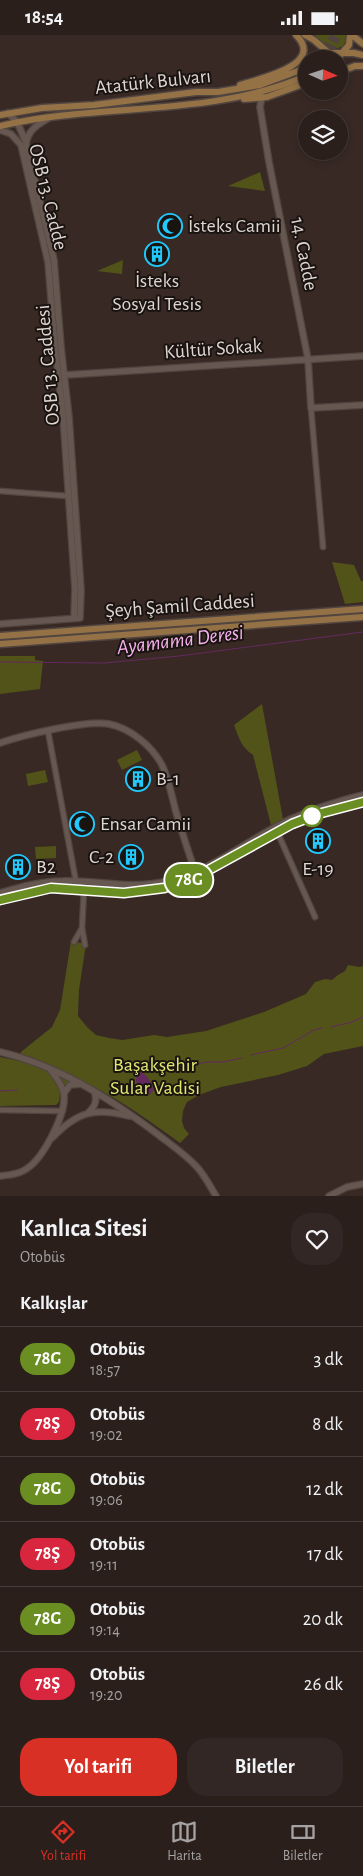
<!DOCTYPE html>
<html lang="tr">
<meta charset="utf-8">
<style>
body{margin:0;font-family:"Alegreya Sans",sans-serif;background:#322724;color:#f1f3f6;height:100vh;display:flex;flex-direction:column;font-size:19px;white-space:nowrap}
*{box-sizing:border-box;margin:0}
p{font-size:16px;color:#a5a2a3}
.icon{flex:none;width:28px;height:28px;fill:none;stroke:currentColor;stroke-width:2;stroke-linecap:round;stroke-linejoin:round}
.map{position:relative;height:1161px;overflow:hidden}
.side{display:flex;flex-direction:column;background:#2a1f1b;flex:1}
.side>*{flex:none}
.badge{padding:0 10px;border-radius:16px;font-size:18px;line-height:32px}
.needle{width:32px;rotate:93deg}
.buttons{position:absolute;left:298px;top:15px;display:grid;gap:10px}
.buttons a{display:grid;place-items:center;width:50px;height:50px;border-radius:50%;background:#2a1f1b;box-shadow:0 2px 8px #0003,0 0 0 1px #463d3a;font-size:25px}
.map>.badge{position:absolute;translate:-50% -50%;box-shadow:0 0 0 2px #fff}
h2{padding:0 20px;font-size:19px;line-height:45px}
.round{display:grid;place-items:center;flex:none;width:52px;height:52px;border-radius:20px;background:#322724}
.head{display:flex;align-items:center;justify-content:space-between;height:85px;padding:0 20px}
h1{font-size:24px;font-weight:600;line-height:38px}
.button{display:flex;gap:10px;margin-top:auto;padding:10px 20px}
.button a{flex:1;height:58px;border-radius:20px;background:#d93025;color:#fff;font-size:20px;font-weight:600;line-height:58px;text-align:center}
.button a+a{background:#322724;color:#f1f3f6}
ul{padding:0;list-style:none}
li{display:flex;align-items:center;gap:15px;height:65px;padding:0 20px;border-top:1px solid #463d3a}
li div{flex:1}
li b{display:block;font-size:19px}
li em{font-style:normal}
li .badge{min-width:55px;font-weight:700;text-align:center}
.status{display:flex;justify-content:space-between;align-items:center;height:35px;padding:0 25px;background:#2a1f1b;direction:ltr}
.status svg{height:14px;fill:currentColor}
.tab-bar{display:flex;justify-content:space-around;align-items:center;height:70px;border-top:1px solid #463d3a;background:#2a1f1b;font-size:14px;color:#a5a2a3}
.tab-bar a{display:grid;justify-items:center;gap:2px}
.tab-bar .selected{color:#d93025}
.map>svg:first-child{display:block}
.green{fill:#515318}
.water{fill:#652960}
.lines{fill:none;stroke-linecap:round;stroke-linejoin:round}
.stream{stroke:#652960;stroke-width:1}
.primary-tunnel{stroke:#51433e;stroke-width:6;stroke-dasharray:6 3;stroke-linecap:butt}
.street-casing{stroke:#514540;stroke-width:7}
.secondary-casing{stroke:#514540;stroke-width:8}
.primary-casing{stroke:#514540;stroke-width:9}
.street{stroke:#675751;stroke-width:4.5}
.secondary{stroke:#675751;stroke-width:5.5}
.primary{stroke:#947246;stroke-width:6}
.line-casing{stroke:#fff;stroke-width:11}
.line{stroke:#6b8e23;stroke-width:8}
.stop-dot{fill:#fff;stroke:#6b8e23;stroke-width:2.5}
.labels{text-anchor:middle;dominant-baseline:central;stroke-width:4;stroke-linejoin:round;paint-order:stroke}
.street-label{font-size:20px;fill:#dfd5d1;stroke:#1a1411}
.poi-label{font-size:20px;fill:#dfd5d1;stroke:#1a1411;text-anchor:start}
.park-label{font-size:20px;fill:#e3e66e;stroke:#1a1411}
.water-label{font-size:21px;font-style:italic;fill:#f8b1ef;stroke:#1a1411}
</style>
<div class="status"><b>18:54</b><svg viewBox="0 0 49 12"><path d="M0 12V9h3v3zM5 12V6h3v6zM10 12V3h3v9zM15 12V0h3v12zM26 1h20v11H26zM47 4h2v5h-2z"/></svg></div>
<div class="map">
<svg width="363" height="1161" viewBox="0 0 363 1161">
<rect width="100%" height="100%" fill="#382924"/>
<!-- green -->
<path class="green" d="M 315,0 L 346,0 L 346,5 L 343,11 C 331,18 323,8 315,0 Z
M 260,137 L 265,156 L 228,151 Z
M 123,225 L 122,239 L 97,236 Z
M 332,527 L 354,530 L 361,546 L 363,546 L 363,567 L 345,569 Z
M 0,621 L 35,621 L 35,625 L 43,626 L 40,654 L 0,659 Z
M 262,669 L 283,784 L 271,790 L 253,720 C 241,712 239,703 234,690 Z
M 137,715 L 142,725 L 122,735 L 117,725 Z
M 45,735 L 48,747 L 28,751 L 26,739 Z
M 56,811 L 56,823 L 36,824 L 35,812 Z
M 71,906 L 86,909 L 79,955 L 78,981 L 87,992 L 96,1000 L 109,1003 L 122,1005 L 154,1000 L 167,1002 L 206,996 L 264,977 L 306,959 L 315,947 L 325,944 L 332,945 L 338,940 L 345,936 L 348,930 L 360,932 L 363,931 L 363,1011 L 324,1019 L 307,1031 L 278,1040 L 221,1052 L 199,1060 L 187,1067 L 183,1076 L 182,1086 L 184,1093 L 189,1099 L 180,1108 C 147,1084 114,1060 77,1044 C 70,1047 62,1051 60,1058 C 59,1064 61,1066 56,1070 L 0,1071 L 0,1022 L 19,1026 L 21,1017 L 52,992 L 60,975 Z"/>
<!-- water -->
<path class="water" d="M 141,1037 C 146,1039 154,1050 153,1056 L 150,1059 L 140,1057 L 136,1046 L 137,1038 Z"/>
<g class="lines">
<!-- stream -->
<path class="stream" d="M 0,627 L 105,628 L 179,621 L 363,597
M 331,992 L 352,987 L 363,982
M 251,1020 L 283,1013 L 314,995 L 322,993
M 172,1035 L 207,1027 L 224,1027 L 242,1023
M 0,1056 L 17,1055"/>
<!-- primary-tunnel -->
<path class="primary-tunnel" d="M 321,21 L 333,0
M 327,24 L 339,0"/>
<defs>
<path id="street" d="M 311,373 L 323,512
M 0,456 L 68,461
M 48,696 L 76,847 L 84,854 L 82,893 L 85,910
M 276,794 L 315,882
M 74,907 L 82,893
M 0,1075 L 63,1076"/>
<path id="secondary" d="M 262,62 L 260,72 L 269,127 L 308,324 L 311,373 L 363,370
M 8,78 L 17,87 L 26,107
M 0,95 L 11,99 L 21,110 L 48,227 L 55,312 L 63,380 L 75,554 L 74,583
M 65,340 L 363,321
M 0,589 L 80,583 L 81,555 L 69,382 L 61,312 L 54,225 L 26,109 C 28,95 37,90 49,83
M 0,708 C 23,700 86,685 109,689 C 130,693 152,711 162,730 C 169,745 172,762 176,777 C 182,797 188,816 195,836
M 0,858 C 21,852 42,846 63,846 C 102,845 129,855 169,846 C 213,835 250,803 291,784 C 314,774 338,766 363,760
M 0,865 L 51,853 L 124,858 L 164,853 L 196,842 L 292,789 L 318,779 L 363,767
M 0,1017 C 57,1030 109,1063 156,1098 C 170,1109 185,1119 197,1132 C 205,1141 210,1151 216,1161
M 64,1058 L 70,1050 L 80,1049
M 88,1078 C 95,1072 98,1065 94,1056
M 52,1103 C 77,1077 94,1072 129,1081
M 0,1141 C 10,1140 21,1139 29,1132 C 44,1121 66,1079 64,1060 C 63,1051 57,1043 51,1036
M 329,1161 L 347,1152 L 363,1149"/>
<path id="primary" d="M 305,0 L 314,5 L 329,18 L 354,18 L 363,20
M 352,0 L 363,9
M 318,24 L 321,21
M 337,24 L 349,10 L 350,0
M 339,37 L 355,31 L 363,31
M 240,50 C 259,44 326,30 296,0
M 244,64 L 267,62 L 306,48
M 0,80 L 42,73 L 94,70 L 196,57 L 218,57 L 260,50 L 306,33
M 0,91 C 101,67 209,83 306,41
M 0,601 L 363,574
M 0,609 L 363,582"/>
</defs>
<!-- street casing -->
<use href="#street" class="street-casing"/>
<!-- secondary casing -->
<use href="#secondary" class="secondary-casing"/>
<!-- primary casing -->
<use href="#primary" class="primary-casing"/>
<!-- street -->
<use href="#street" class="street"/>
<!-- secondary -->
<use href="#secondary" class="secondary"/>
<!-- primary -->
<use href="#primary" class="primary"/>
</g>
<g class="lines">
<defs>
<path id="line" d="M 0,865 L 51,853 L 124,858 L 164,853 L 196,842 L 292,789 L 318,779 L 363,767"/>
</defs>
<!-- line casing -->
<use href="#line" class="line-casing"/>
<!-- line -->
<use href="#line" class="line"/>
</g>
<!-- icons -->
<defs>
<symbol id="mosque-ring" viewBox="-11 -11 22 22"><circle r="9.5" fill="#1a1411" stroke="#21c9fd" stroke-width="1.5"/><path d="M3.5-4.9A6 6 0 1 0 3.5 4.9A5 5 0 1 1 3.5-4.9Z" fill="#21c9fd"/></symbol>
<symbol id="building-ring" viewBox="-11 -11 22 22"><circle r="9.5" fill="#1a1411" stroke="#21c9fd" stroke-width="1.5"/><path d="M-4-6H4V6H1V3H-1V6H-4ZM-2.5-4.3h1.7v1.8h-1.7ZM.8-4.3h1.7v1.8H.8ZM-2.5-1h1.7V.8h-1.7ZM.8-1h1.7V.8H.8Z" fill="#21c9fd"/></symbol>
</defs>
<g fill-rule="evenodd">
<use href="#mosque-ring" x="156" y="177" width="28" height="28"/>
<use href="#building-ring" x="143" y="205" width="28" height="28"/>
<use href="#building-ring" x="124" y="730" width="28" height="28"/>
<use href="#mosque-ring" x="68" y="775" width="28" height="28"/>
<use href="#building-ring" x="304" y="792" width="28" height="28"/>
<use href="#building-ring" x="117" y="808" width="28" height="28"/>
<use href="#building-ring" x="4" y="818" width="28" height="28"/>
</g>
<!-- markers -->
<circle class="stop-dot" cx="312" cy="781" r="10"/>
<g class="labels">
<!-- street labels -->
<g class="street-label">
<text transform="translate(153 47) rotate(-6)">Atatürk Bulvarı</text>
<text transform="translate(48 162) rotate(76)">OSB 13. Cadde</text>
<text transform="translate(304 219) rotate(79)">14. Cadde</text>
<text transform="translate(213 314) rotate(-4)">Kültür Sokak</text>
<text transform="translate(48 330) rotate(-95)">OSB 13. Caddesi</text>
<text transform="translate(180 571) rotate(-4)">Şeyh Şamil Caddesi</text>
</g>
<!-- poi labels -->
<g class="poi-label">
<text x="188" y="191">İsteks Camii</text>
<text x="157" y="246" text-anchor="middle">İsteks<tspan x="157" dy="23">Sosyal Tesis</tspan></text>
<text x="156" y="744">B-1</text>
<text x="100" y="789">Ensar Camii</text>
<text x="114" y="822" text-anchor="end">C-2</text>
<text x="36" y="832">B2</text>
<text x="318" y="834" text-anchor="middle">E-19</text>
</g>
<!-- park labels -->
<g class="park-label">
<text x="155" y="1030">Başakşehir<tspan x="155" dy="23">Sular Vadisi</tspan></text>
</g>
<!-- water labels -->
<g class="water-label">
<text transform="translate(180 605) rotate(-7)">Ayamama Deresi</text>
</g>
</g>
</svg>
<div class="buttons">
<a><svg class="needle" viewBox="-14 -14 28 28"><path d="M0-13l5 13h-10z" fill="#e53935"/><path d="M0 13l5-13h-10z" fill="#a5a2a3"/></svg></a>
<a><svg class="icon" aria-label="layers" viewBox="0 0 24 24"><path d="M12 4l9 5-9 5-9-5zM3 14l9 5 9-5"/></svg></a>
</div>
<b class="badge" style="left:189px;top:845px;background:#6b8e23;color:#fff">78G</b>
</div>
<section class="side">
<div class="head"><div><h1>Kanlıca Sitesi</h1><p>Otobüs</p></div><a class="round"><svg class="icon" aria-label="heart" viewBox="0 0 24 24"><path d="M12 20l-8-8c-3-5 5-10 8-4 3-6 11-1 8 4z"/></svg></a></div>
<h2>Kalkışlar</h2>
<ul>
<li><span class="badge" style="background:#6b8e23;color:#fff">78G</span><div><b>Otobüs</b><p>18:57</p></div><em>3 dk</em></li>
<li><span class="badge" style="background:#d7263d;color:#fff">78Ş</span><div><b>Otobüs</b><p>19:02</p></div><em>8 dk</em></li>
<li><span class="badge" style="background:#6b8e23;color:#fff">78G</span><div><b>Otobüs</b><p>19:06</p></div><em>12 dk</em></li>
<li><span class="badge" style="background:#d7263d;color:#fff">78Ş</span><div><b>Otobüs</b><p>19:11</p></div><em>17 dk</em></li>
<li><span class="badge" style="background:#6b8e23;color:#fff">78G</span><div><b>Otobüs</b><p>19:14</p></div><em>20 dk</em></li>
<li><span class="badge" style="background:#d7263d;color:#fff">78Ş</span><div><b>Otobüs</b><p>19:20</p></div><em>26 dk</em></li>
</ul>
<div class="button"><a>Yol tarifi</a><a>Biletler</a></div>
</section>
<nav class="tab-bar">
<a class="selected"><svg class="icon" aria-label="directions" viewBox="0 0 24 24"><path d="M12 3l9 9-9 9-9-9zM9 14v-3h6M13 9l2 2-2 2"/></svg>Yol tarifi</a>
<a><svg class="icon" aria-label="map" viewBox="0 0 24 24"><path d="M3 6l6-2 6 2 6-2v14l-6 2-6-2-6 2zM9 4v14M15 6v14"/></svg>Harita</a>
<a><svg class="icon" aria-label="tickets" viewBox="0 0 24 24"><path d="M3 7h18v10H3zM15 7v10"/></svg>Biletler</a>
</nav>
